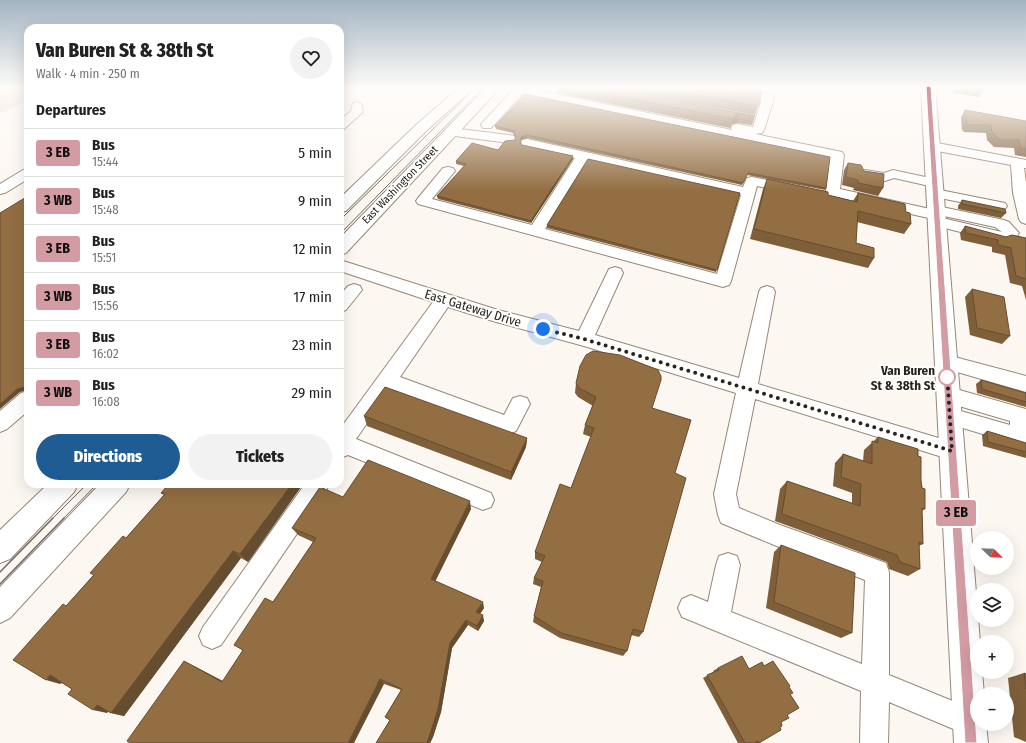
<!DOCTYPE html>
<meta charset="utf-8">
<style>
body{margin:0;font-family:"Fira Sans Condensed",sans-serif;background:#f2f2f2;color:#222;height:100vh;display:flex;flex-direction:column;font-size:15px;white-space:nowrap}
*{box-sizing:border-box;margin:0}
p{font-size:13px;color:#767676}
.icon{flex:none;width:22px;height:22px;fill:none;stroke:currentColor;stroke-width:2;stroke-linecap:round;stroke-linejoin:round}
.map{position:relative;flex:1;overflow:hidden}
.panel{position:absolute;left:24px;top:24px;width:320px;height:464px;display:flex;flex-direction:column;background:#fff;border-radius:12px;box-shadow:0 4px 16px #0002}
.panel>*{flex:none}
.badge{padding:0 8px;border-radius:3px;font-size:14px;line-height:26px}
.needle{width:26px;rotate:113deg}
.tools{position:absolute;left:970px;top:531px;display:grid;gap:8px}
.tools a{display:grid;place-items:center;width:44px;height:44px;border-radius:50%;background:#fff;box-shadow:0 4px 16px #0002;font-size:20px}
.you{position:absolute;width:20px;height:20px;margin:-10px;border:3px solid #fff;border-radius:50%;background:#1a73e8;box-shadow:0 0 0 6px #1a73e833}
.map>.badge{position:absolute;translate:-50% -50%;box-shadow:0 0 0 2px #fff}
h2{padding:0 12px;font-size:15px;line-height:36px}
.round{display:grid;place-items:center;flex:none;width:42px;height:42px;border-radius:21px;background:#f2f2f2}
.headline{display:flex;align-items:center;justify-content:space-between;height:68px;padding:0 12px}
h1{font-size:19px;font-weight:800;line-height:30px}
.primary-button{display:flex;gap:8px;margin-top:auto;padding:8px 12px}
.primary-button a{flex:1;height:46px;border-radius:24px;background:#1e5c93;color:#fff;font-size:16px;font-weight:800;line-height:46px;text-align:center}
.primary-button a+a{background:#f2f2f2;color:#222}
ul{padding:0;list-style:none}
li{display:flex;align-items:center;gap:12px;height:48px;padding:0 12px;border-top:1px solid #e0e0e0}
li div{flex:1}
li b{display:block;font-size:15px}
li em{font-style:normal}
li .badge{min-width:44px;font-weight:700;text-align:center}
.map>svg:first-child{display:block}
.green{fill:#f0d4b5}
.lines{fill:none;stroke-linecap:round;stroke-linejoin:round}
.minor-casing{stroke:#968879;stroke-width:2}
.major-casing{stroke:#968879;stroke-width:2}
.minor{fill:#fff;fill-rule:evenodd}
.major{fill:#fff;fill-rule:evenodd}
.tram-far1{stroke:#6b6660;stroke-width:1}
.tram{stroke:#6b6660;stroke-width:1.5}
.wall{fill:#7e5f3a}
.shaded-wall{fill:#674d2f}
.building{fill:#936e43;stroke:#674d2f}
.line{fill:#d39ca3;stroke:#fff}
.walk{stroke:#29241e;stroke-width:4;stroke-dasharray:0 7.2}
.stop-dot{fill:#fff;stroke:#d39ca3;stroke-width:2}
.labels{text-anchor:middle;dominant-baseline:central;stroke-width:4;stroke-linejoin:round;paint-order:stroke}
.far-street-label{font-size:11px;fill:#29241e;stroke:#fff}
.street-label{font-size:13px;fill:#29241e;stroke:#fff}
.stop-label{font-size:13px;font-weight:bold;fill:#29241e;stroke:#fff;text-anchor:end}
</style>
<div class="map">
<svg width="1026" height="743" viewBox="0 0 1026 743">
<rect width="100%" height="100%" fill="#fdf7f1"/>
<!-- green -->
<path class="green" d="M 0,87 L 28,87 L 28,100 L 3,113 L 0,112 Z"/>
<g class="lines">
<defs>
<path id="minor" d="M 521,87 L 732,130 L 731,128 L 733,125 L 737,124 L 753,127 L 762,99 L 718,90 L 714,89 L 712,87 C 726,87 766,87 774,98 L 764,130 L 762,133 L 755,134 L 842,152 L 844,155 L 840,189 L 930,209 L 932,207 L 937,206 L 1004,220 L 1009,222 L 1019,233 L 1015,239 L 1000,242 L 933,225 L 930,222 L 933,219 L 840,198 L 838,201 L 833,202 L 757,186 L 731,281 L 729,285 L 723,287 L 418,204 L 416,201 L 418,198 L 443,168 L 448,167 L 453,168 L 455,171 L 432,199 L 532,225 L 575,158 L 522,146 L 521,143 L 522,140 L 527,139 L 743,187 L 747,178 L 752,177 L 826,192 L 830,158 L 522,94 L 491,128 L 483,128 L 481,125 L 483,122 L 515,88 ZM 587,160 L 741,195 L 717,274 L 545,229 ZM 944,216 L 995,227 L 1002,232 L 942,218 Z
M 357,102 L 361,103 L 363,112 L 344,129 L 340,130 L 340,120 L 351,111 L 353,103 Z
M 451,128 L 509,135 L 514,136 L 515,139 L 514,142 L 509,143 L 447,135 L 445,132 L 447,129 Z
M 932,142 L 1026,160 L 1026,168 L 1024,168 L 1026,183 L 1026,224 L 1021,222 L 1019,219 L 1013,193 L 1011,165 L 927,149 L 925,146 L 927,143 Z
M 28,169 L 28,179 L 5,193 L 0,194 L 0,184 L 23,170 Z
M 865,170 L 884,173 L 893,170 L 939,180 L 941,183 L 939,186 L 934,187 L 894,178 L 885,181 L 860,177 L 858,174 L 860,171 Z
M 935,189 L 1005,203 L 1007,206 L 1005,209 L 1000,210 L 930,196 L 928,193 L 930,190 Z
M 340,260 L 498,310 L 579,331 L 609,269 L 615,267 L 621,269 L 623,273 L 595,335 L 739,378 L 759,292 L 761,288 L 767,286 L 773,288 L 775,292 L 758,384 L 952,442 L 959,444 L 963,451 L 959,458 L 952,460 L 755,399 L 736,494 L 739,508 L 780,525 L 886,563 L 889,572 L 889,675 L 977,711 L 977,724 L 983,724 L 980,732 L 970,736 L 889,702 L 888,743 L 860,743 L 861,691 L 682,617 L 678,608 L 682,599 L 691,595 L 708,602 L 716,565 L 719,556 L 728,553 L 737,556 L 740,565 L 731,612 L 862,664 L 865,580 L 779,547 L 721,523 L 718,515 L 714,494 L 736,393 L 584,346 L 496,322 L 448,307 L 400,377 L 504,415 L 513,398 L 520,396 L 527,398 L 530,404 L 516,431 L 509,434 L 391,389 L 356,439 L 491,493 L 494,500 L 491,507 L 483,510 L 348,455 L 340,458 L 340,429 L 433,302 L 340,271 Z
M 354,284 L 360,286 L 362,290 L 346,310 L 340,312 L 340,295 L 348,286 Z
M 947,355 L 1026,376 L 1026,392 L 940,367 L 938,362 L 940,357 Z
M 949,387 L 1026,409 L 1026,444 L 1022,446 L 943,422 L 940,416 L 943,410 L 950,408 L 1010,425 L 1010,421 L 942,401 L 939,395 L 942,389 Z
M 28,391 L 28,411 L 7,429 L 0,432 L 0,411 L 21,393 Z
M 305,484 L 329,484 L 326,491 L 221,645 L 212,649 L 203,645 L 199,636 L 203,627 Z"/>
<path id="major" d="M 460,87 L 475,87 L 426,131 L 346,211 L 340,212 L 340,198 L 416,125 Z
M 487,87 L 501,87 L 346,253 L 340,255 L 340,238 Z
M 921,87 L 935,87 L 980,642 L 977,642 L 977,672 L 982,672 L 984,694 L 977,694 L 977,724 L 986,724 L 988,743 L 954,743 Z
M 48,484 L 78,484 L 74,492 L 10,559 L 0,563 L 0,530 Z
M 100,484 L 130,484 L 126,492 L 10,618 L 0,623 L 0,587 Z"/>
</defs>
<!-- minor casing -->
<use href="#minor" class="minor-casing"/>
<!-- major casing -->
<use href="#major" class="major-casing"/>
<!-- minor -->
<use href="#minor" class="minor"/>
<!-- major -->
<use href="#major" class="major"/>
<!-- tram-far1 -->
<path class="tram-far1" d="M 340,220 L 471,92
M 340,234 L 484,87
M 52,519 L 87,484
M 63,519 L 97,484"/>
<!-- tram -->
<path class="tram" d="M 0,572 L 53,518
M 0,584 L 64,518"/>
</g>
<!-- wall -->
<path class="wall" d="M 557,87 L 605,87 L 755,116 L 752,125 L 737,123 L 732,124 L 730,128 L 557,93 Z
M 606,87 L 707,87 L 758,106 L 755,115 Z
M 739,87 L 752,87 L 752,88 Z
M 953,87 L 986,87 L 979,97 L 954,93 Z
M 525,94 L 826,188 L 825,190 L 747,175 L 742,185 L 527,138 L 521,140 L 520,142 L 522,145 L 573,156 L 573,159 L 531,223 L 438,199 L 437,196 L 464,166 L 456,164 L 456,161 L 498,150 L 515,140 L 516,138 L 513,134 L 513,133 L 496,129 L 495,126 Z
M 965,110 L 1026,121 L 1026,157 L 1015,155 L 1014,148 L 994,147 L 987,140 L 986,133 L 964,132 L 962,130 L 961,117 Z
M 848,163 L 864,171 L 883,188 L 878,196 L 853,190 L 854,188 L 842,185 L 844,170 Z
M 767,179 L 828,195 L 853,201 L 858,193 L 906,212 L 911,224 L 904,234 L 857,222 L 856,243 L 874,258 L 868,268 L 750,239 L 763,189 Z
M 740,193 L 716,272 L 547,228 L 547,225 Z
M 962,200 L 1006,213 L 1001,218 L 958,209 L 958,206 Z
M 965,226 L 1006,237 L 1026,238 L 1026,300 L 1022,286 L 1010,283 L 1005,255 L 992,252 L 992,247 L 961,240 L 960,233 Z
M 972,289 L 1010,336 L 1002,344 L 970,335 L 965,297 Z
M 981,380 L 1026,393 L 1026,407 L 977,393 L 976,384 Z
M 576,383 L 652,408 L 675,473 L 643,632 L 639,637 L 631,635 L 627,651 L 623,656 L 560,638 L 533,622 L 534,616 L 541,587 L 533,584 L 534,578 L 542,562 L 535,559 L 535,552 L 571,488 L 591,437 L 583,434 L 585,425 L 593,406 L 578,397 L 575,393 Z
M 364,416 L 527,438 L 526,447 L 511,480 L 367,426 Z
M 987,431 L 1026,443 L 1026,458 L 983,446 L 982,435 Z
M 878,437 L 918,456 L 925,509 L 922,511 L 923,544 L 919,546 L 920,569 L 908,576 L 889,569 L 887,562 L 775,521 L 780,489 L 787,481 L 852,503 L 852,493 L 833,486 L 835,463 L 843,454 L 863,461 L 864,450 Z
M 169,484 L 303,484 L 248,562 L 241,558 L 124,716 L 111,713 L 108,711 L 107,713 L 72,689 L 62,683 L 60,684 L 66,606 L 164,495 L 161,493 Z
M 343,497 L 471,509 L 435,581 L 484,608 L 480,614 L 484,621 L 478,631 L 468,625 L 452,648 L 441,712 L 433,737 L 430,743 L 376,743 L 390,720 L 385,717 L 401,690 L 384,684 L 130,743 L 194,666 L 223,681 L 243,650 L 234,645 L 273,602 L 313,542 L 298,535 L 292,528 Z
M 781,545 L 852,633 L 841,638 L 766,608 L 774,552 Z
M 764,666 L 789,687 L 790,694 L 787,715 L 781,722 L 759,743 L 738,743 L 703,678 L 714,672 L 713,671 L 718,668 L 749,669 Z
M 1024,673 L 1026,674 L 1026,742 L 1014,737 L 1008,678 Z"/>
<!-- shaded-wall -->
<path class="shaded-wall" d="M 740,113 L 737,123 L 732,124 L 730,128 L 733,119 L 735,115 Z
M 527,135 L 527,138 L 521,140 L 520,143 L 521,137 Z
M 573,156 L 573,159 L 531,223 L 531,221 Z
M 28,385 L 28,390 L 20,392 L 0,409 L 0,404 L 17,389 Z
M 527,438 L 526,447 L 511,480 L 511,472 Z
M 292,484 L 303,484 L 248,562 L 240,554 Z
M 470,501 L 471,509 L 433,586 L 431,579 Z
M 233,551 L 241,558 L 124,716 L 111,713 Z
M 483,602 L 484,608 L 477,618 L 476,612 Z
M 483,615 L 484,621 L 478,631 L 477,626 Z
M 466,620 L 468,625 L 452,648 L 441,712 L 433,737 L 430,743 L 427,743 L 450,643 Z
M 184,661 L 194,666 L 231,686 L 222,682 Z
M 50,675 L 64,679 L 60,684 L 46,680 Z
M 380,679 L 384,684 L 354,743 L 348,743 Z
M 97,705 L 110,708 L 107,713 L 93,710 Z"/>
<!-- building -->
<path class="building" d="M 573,87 L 605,87 L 755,116 L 740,113 L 735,115 L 733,119 Z
M 655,87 L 707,87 L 735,92 L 742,87 L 762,91 L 758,106 Z
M 525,94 L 830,157 L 826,188 L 748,173 L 743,183 L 527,135 L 521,137 L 520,141 L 522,145 L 573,156 L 531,221 L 437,196 L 466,164 L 456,161 L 472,143 L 498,150 L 505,141 L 515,140 L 516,136 L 513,132 L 515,131 L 495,126 Z
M 965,110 L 1026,121 L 1026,149 L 1021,148 L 1019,140 L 999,140 L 992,132 L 991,125 L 969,125 L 967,122 Z
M 588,159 L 740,193 L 717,270 L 547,225 Z
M 848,163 L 861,165 L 864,171 L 884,174 L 883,188 L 858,183 L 858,180 L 846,177 Z
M 767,179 L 828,192 L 828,195 L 857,202 L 858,193 L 905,204 L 906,212 L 910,213 L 911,224 L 858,211 L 856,243 L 874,248 L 874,258 L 754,229 Z
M 28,196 L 28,385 L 26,387 L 17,389 L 0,404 L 0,213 Z
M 962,200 L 1005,209 L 1006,213 L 962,204 Z
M 965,226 L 1006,237 L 1012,235 L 1026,238 L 1026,279 L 1016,276 L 1011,248 L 998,245 L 998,240 L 966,233 Z
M 972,289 L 1004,297 L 1010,336 L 977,328 Z
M 593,351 L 620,355 L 658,370 L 661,376 L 661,380 L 652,408 L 691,420 L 675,473 L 686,478 L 643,632 L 633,629 L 627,651 L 561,633 L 534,616 L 543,581 L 534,578 L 545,556 L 535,552 L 560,484 L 571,488 L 594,428 L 585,425 L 596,397 L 579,388 L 576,383 L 580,366 L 586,355 Z
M 981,380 L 1026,393 L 1026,402 L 982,389 Z
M 385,387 L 527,438 L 511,472 L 364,416 Z
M 987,431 L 1026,443 L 1026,452 L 988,442 Z
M 878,437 L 918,449 L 918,456 L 921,457 L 921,481 L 922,488 L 925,489 L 925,509 L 922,508 L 923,544 L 919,542 L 920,569 L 900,562 L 897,555 L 782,514 L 787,481 L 860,506 L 861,484 L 841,477 L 843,454 L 872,464 L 872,441 L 878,443 Z
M 368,460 L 470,501 L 431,579 L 483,602 L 476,612 L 483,615 L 477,626 L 466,620 L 450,643 L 438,709 L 430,734 L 427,743 L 376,743 L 390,720 L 385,717 L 402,689 L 380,679 L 348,743 L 130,743 L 127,741 L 184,661 L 222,682 L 243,650 L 234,645 L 265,598 L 273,602 L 316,538 L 292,528 L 320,487 L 343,497 Z
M 169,484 L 292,484 L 240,554 L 233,551 L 111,713 L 97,705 L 93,710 L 68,694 L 72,689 L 50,675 L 46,680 L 13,660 L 63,604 L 66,606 L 94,575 L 90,573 L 123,536 L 126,538 L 165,494 L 161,493 Z
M 781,545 L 855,573 L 852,633 L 774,602 Z
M 742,656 L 749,669 L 762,662 L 764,666 L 773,661 L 790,686 L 789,687 L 793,693 L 790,694 L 799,708 L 787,715 L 789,718 L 781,722 L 782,726 L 780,727 L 781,730 L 759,743 L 758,741 L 754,743 L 745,743 L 707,675 L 719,670 L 718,668 Z
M 1024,673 L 1026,674 L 1026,689 Z"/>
<!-- sky -->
<linearGradient id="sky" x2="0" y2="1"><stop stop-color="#a3b4c1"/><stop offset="0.46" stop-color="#fefbf9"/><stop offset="1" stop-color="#fefbf9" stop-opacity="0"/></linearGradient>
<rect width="1026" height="191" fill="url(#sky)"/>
<!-- line -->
<path class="line" d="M 928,86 L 931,87 L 977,743 L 965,743 L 926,87 Z"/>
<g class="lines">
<!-- walk -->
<path class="walk" d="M 543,329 L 584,339 L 952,451 L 947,373 L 947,377"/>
</g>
<!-- markers -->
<circle class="stop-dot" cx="947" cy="377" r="8"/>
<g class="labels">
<!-- far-street labels -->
<g class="far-street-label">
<text transform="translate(400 185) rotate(-46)">East Washington Street</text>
</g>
<!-- street labels -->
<g class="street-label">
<text transform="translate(473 308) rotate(17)">East Gateway Drive</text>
</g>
<!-- stop labels -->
<g class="stop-label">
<text x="935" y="370">Van Buren<tspan x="935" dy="15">St &amp; 38th St</tspan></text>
</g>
</g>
</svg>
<div class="tools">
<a><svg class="needle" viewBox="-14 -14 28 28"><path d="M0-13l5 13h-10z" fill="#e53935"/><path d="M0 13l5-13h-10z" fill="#767676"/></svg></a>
<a><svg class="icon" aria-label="layers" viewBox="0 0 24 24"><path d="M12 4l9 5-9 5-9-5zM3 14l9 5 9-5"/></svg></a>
<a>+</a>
<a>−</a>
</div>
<div class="you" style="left:543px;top:329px"></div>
<b class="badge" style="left:956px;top:513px;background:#d39ca3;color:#111">3 EB</b>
<section class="panel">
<div class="headline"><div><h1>Van Buren St &amp; 38th St</h1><p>Walk · 4 min · 250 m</p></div><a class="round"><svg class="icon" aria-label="heart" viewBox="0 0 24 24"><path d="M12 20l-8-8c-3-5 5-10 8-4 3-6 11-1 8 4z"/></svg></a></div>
<h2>Departures</h2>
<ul>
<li><span class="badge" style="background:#d39ca3;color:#111">3 EB</span><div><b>Bus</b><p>15:44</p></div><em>5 min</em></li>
<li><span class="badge" style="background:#d39ca3;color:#111">3 WB</span><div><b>Bus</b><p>15:48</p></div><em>9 min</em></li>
<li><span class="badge" style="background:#d39ca3;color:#111">3 EB</span><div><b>Bus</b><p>15:51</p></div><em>12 min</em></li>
<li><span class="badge" style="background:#d39ca3;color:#111">3 WB</span><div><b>Bus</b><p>15:56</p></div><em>17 min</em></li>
<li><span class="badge" style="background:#d39ca3;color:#111">3 EB</span><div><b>Bus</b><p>16:02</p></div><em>23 min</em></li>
<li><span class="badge" style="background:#d39ca3;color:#111">3 WB</span><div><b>Bus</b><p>16:08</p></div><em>29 min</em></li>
</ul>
<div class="primary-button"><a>Directions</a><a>Tickets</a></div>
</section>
</div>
